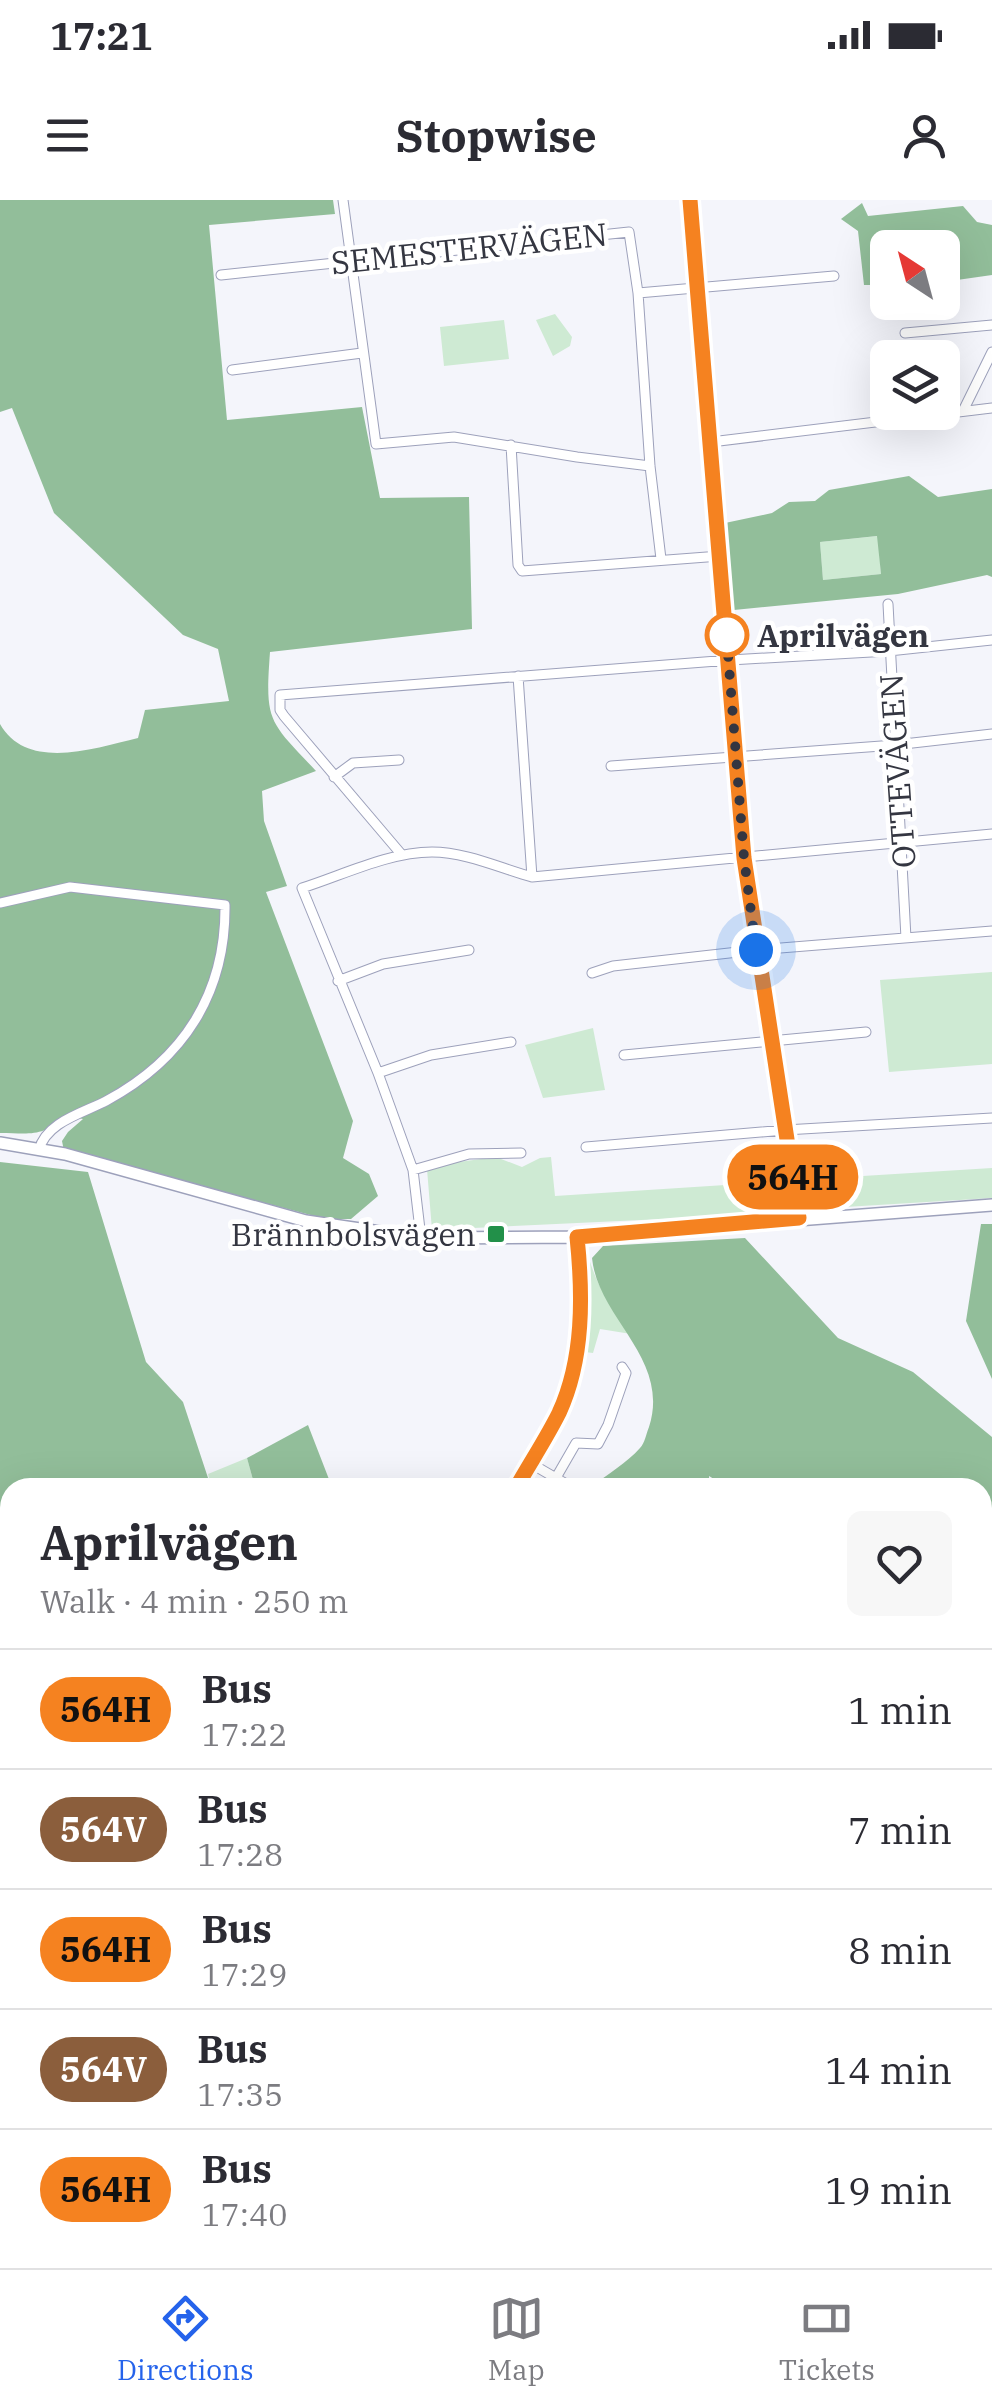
<!DOCTYPE html>
<meta charset="utf-8">
<style>
body{margin:0;font-family:"IBM Plex Serif",serif;background:#f7f7f7;color:#2b2b33;height:100vh;display:flex;flex-direction:column;font-size:38px;white-space:nowrap}
*{box-sizing:border-box;margin:0}
p{font-size:32px;color:#7c7c81}
.icon{flex:none;width:55px;height:55px;fill:none;stroke:currentColor;stroke-width:2;stroke-linecap:round;stroke-linejoin:round}
.map{position:relative;flex:1;overflow:hidden}
.side{position:absolute;left:0px;top:1278px;width:992px;height:792px;display:flex;flex-direction:column;background:#fff;border-radius:30px 30px 0 0;box-shadow:0 10px 40px #0002}
.side>*{flex:none}
.badge{padding:0 20px;border-radius:32px;font-size:35px;line-height:65px}
.needle{width:65px;rotate:324deg}
.controls{position:absolute;left:870px;top:30px;display:grid;gap:20px}
.controls a{display:grid;place-items:center;width:90px;height:90px;border-radius:15px;background:#fff;box-shadow:0 10px 40px #0002;font-size:50px}
.you{position:absolute;width:50px;height:50px;margin:-25px;border:8px solid #fff;border-radius:50%;background:#1a73e8;box-shadow:0 0 0 15px #1a73e833}
.map>.badge{position:absolute;translate:-50% -50%;box-shadow:0 0 0 5px #fff}
.round{display:grid;place-items:center;flex:none;width:105px;height:105px;border-radius:15px;background:#f7f7f7}
.headline{display:flex;align-items:center;justify-content:space-between;height:170px;padding:0 40px}
h1{font-size:48px;font-weight:800;line-height:75px}
ul{padding:0;list-style:none}
li{display:flex;align-items:center;gap:30px;height:120px;padding:0 40px;border-top:2px solid #e1e1e2}
li div{flex:1}
li b{display:block;font-size:38px}
li em{font-style:normal}
li .badge{min-width:110px;font-weight:700;text-align:center}
.status{display:flex;justify-content:space-between;align-items:center;height:70px;padding:0 50px;background:#fff;direction:ltr}
.status svg{height:28px;fill:currentColor}
header{display:flex;justify-content:space-between;align-items:center;height:130px;padding:0 40px;background:#fff;font-size:45px;font-weight:800}
.tabs{display:flex;justify-content:space-around;align-items:center;height:140px;border-top:2px solid #e1e1e2;background:#fff;font-size:28px;color:#7c7c81}
.tabs a{display:grid;justify-items:center;gap:5px}
.tabs .selected{color:#2563eb}
.map>svg:first-child{display:block}
.green{fill:#ceead3}
.forest{fill:#92be9a;fill-rule:evenodd}
.lines{fill:none;stroke-linecap:round;stroke-linejoin:round}
.stream{stroke:#bdc6f6;stroke-width:2.5}
.minor-casing{stroke:#9da1bb;stroke-width:11}
.tertiary-casing{stroke:#9da1bb;stroke-width:14}
.secondary-casing{stroke:#9da1bb;stroke-width:15}
.minor{stroke:#fff;stroke-width:9}
.tertiary{stroke:#fff;stroke-width:11}
.secondary{stroke:#fff;stroke-width:12}
.line-casing{stroke:#fff;stroke-width:22}
.line{stroke:#f58220;stroke-width:15}
.walk{stroke:#343641;stroke-width:10;stroke-dasharray:0 18}
.stop-dot{fill:#fff;stroke:#f58220;stroke-width:5}
.poi-dot{fill:#229049;stroke:#fff;stroke-width:4}
.labels{text-anchor:middle;dominant-baseline:central;stroke-width:9;stroke-linejoin:round;paint-order:stroke}
.street-label{font-size:32px;fill:#343641;stroke:#fff}
.stop-label{font-size:32px;font-weight:bold;fill:#343641;stroke:#fff;text-anchor:start}
.poi-label{font-size:32px;fill:#343641;stroke:#fff;text-anchor:end}
</style>
<div class="status"><b>17:21</b><svg viewBox="0 0 49 12"><path d="M0 12V9h3v3zM5 12V6h3v6zM10 12V3h3v9zM15 12V0h3v12zM26 1h20v11H26zM47 4h2v5h-2z"/></svg></div>
<header><svg class="icon" aria-label="menu" viewBox="0 0 24 24"><path d="M4 6h16M4 12h16M4 18h16"/></svg>Stopwise<svg class="icon" aria-label="person" viewBox="0 0 24 24"><circle cx="12" cy="8" r="4"/><path d="M4 21q1-7 8-7t8 7"/></svg></header>
<div class="map">
<svg width="992" height="2068" viewBox="0 0 992 2068">
<rect width="100%" height="100%" fill="#f4f5fb"/>
<!-- green -->
<path class="green" d="M 555,114 L 572,137 L 570,146 L 553,156 L 536,120 Z
M 504,120 L 509,159 L 444,166 L 440,127 Z
M 878,336 L 881,374 L 823,380 L 820,342 Z
M 992,772 L 992,864 L 889,872 L 880,780 Z
M 593,828 L 605,890 L 543,898 L 525,845 Z
M 496,957 L 522,967 L 540,958 L 551,957 L 555,996 L 786,981 L 789,999 L 782,1011 L 767,1014 L 432,1030 L 427,969 L 451,963 Z
M 992,968 L 992,998 L 813,1009 L 802,1000 L 798,980 Z
M 585,1044 C 594,1081 607,1103 631,1134 L 600,1129 L 593,1153 L 585,1152 L 576,1187 L 559,1229 L 554,1226 L 571,1187 Z
M 247,1258 L 255,1287 L 211,1287 L 208,1274 Z
M 0,1478 L 10,1482 L 10,1544 L 0,1543 Z"/>
<!-- forest -->
<path class="forest" d="M 0,0 L 333,0 L 335,14 L 209,25 L 227,220 L 362,207 L 380,298 L 469,297 L 472,429 L 270,452 C 265,522 268,520 316,571 L 262,591 L 264,621 L 287,686 L 266,692 L 353,921 L 343,958 L 369,974 L 378,996 L 351,1019 L 326,1019 L 64,951 L 62,941 L 68,932 L 83,919 L 65,915 C 43,938 30,933 0,933 L 0,524 C 27,572 96,548 138,538 L 145,510 L 229,501 L 218,449 L 183,435 L 54,313 L 12,208 L 0,212 Z
M 862,3 L 868,16 L 963,6 L 977,22 L 992,25 L 992,75 L 943,82 L 942,48 L 888,48 L 887,85 L 864,85 L 858,31 L 841,19 Z
M 909,276 L 938,297 L 992,289 L 992,377 L 987,375 L 898,394 L 734,410 L 725,323 L 772,313 L 789,302 L 815,301 L 829,290 ZM 877,336 L 881,374 L 823,380 L 820,342 Z
M 0,962 L 88,972 L 146,1162 L 183,1202 L 211,1287 L 10,1288 L 10,1482 L 0,1478 Z
M 981,1024 L 992,1024 L 992,1179 L 966,1121 Z
M 745,1038 L 838,1138 L 913,1172 L 992,1237 L 992,1317 L 983,1313 L 982,1288 L 729,1288 L 709,1276 L 709,1287 L 592,1287 C 607,1274 627,1263 640,1248 C 645,1243 646,1234 649,1227 C 671,1158 598,1119 592,1058 L 603,1046 Z
M 308,1225 L 332,1287 L 255,1287 L 247,1258 Z
M 0,1543 L 10,1544 L 10,1894 L 0,1909 Z
M 983,1775 L 992,1811 L 992,1924 L 983,1914 Z
M 170,2060 L 357,2060 L 351,2064 L 353,2068 L 183,2068 Z
M 505,2060 L 934,2060 L 934,2068 L 510,2068 Z"/>
<g class="lines">
<!-- stream -->
<path class="stream" d="M 0,1499 L 10,1503"/>
<defs>
<path id="minor" d="M 343,0 L 376,244 L 454,237 L 577,257 L 650,266
M 690,0 L 744,658 L 769,842 L 799,1018
M 221,75 L 629,32 L 638,93 L 650,266 L 661,359
M 638,93 L 834,76
M 905,133 L 992,125
M 232,170 L 362,153
M 963,211 L 992,152
M 711,242 L 992,208
M 511,245 L 518,365 L 522,371 L 720,356
M 888,404 L 906,738
M 518,476 L 532,677
M 611,566 L 895,545 L 992,534
M 334,577 L 353,563 L 399,560
M 402,655 L 284,516 L 280,510 L 280,495 L 730,460 L 889,451 L 992,440
M 0,703 L 70,687 L 225,705 C 226,793 184,859 106,901 C 83,913 46,922 39,950
M 592,773 L 613,766 L 756,750 L 992,731
M 338,781 L 383,764 L 469,750
M 624,855 L 866,832
M 378,873 L 431,855 L 511,842
M 586,947 L 785,930 L 992,918
M 413,970 L 469,954 L 521,953
M 421,1038 L 413,970 L 378,873 L 302,688 C 343,675 389,652 432,652 C 465,652 500,668 532,677 L 992,634
M 530,1263 L 573,1288
M 557,1276 L 576,1243 L 598,1244 L 608,1225 L 626,1173 L 622,1167
M 982,1364 L 992,1369
M 982,1511 L 992,1516
M 982,1641 L 992,1644
M 0,2025 L 10,2031
M 58,2060 L 71,2068
M 476,2060 L 481,2068
M 399,2068 L 412,2060"/>
<path id="tertiary" d="M 0,943 L 65,954 L 306,1021 L 421,1038 L 577,1037 L 992,1005
M 516,1288 C 530,1263 546,1239 558,1213 C 584,1159 583,1095 577,1037
M 0,1916 L 10,1902"/>
<path id="secondary" d="M 982,2022 L 992,2000
M 968,2068 L 970,2060"/>
</defs>
<!-- minor casing -->
<use href="#minor" class="minor-casing"/>
<!-- tertiary casing -->
<use href="#tertiary" class="tertiary-casing"/>
<!-- secondary casing -->
<use href="#secondary" class="secondary-casing"/>
<!-- minor -->
<use href="#minor" class="minor"/>
<!-- tertiary -->
<use href="#tertiary" class="tertiary"/>
<!-- secondary -->
<use href="#secondary" class="secondary"/>
</g>
<g class="lines">
<defs>
<path id="line" d="M 516,1288 C 530,1263 546,1239 559,1213 C 584,1159 583,1095 577,1037 L 799,1018 L 744,658 L 690,0"/>
</defs>
<!-- line casing -->
<use href="#line" class="line-casing"/>
<!-- line -->
<use href="#line" class="line"/>
<!-- walk -->
<path class="walk" d="M 727,435 L 726,428 L 744,658 L 756,750"/>
</g>
<!-- markers -->
<circle class="stop-dot" cx="727" cy="435" r="20"/>
<rect class="poi-dot" x="486" y="1024" width="20" height="20" rx="5"/>
<g class="labels">
<!-- street labels -->
<g class="street-label">
<text transform="translate(469 48) rotate(-6)">SEMESTERVÄGEN</text>
<text transform="translate(897 571) rotate(-94)">OTTEVÄGEN</text>
</g>
<!-- stop labels -->
<g class="stop-label">
<text x="757" y="435">Aprilvägen</text>
</g>
<!-- poi labels -->
<g class="poi-label">
<text x="476" y="1034">Brännbolsvägen</text>
</g>
</g>
</svg>
<div class="controls">
<a><svg class="needle" viewBox="-14 -14 28 28"><path d="M0-13l5 13h-10z" fill="#e53935"/><path d="M0 13l5-13h-10z" fill="#7c7c81"/></svg></a>
<a><svg class="icon" aria-label="layers" viewBox="0 0 24 24"><path d="M12 4l9 5-9 5-9-5zM3 14l9 5 9-5"/></svg></a>
</div>
<div class="you" style="left:756px;top:750px"></div>
<b class="badge" style="left:793px;top:977px;background:#f58220;color:#111">564H</b>
<section class="side">
<div class="headline"><div><h1>Aprilvägen</h1><p>Walk · 4 min · 250 m</p></div><a class="round"><svg class="icon" aria-label="heart" viewBox="0 0 24 24"><path d="M12 20l-8-8c-3-5 5-10 8-4 3-6 11-1 8 4z"/></svg></a></div>
<ul>
<li><span class="badge" style="background:#f58220;color:#111">564H</span><div><b>Bus</b><p>17:22</p></div><em>1 min</em></li>
<li><span class="badge" style="background:#8b5e3c;color:#fff">564V</span><div><b>Bus</b><p>17:28</p></div><em>7 min</em></li>
<li><span class="badge" style="background:#f58220;color:#111">564H</span><div><b>Bus</b><p>17:29</p></div><em>8 min</em></li>
<li><span class="badge" style="background:#8b5e3c;color:#fff">564V</span><div><b>Bus</b><p>17:35</p></div><em>14 min</em></li>
<li><span class="badge" style="background:#f58220;color:#111">564H</span><div><b>Bus</b><p>17:40</p></div><em>19 min</em></li>
</ul>
</section>
</div>
<nav class="tabs">
<a class="selected"><svg class="icon" aria-label="directions" viewBox="0 0 24 24"><path d="M12 3l9 9-9 9-9-9zM9 14v-3h6M13 9l2 2-2 2"/></svg>Directions</a>
<a><svg class="icon" aria-label="map" viewBox="0 0 24 24"><path d="M3 6l6-2 6 2 6-2v14l-6 2-6-2-6 2zM9 4v14M15 6v14"/></svg>Map</a>
<a><svg class="icon" aria-label="tickets" viewBox="0 0 24 24"><path d="M3 7h18v10H3zM15 7v10"/></svg>Tickets</a>
</nav>
